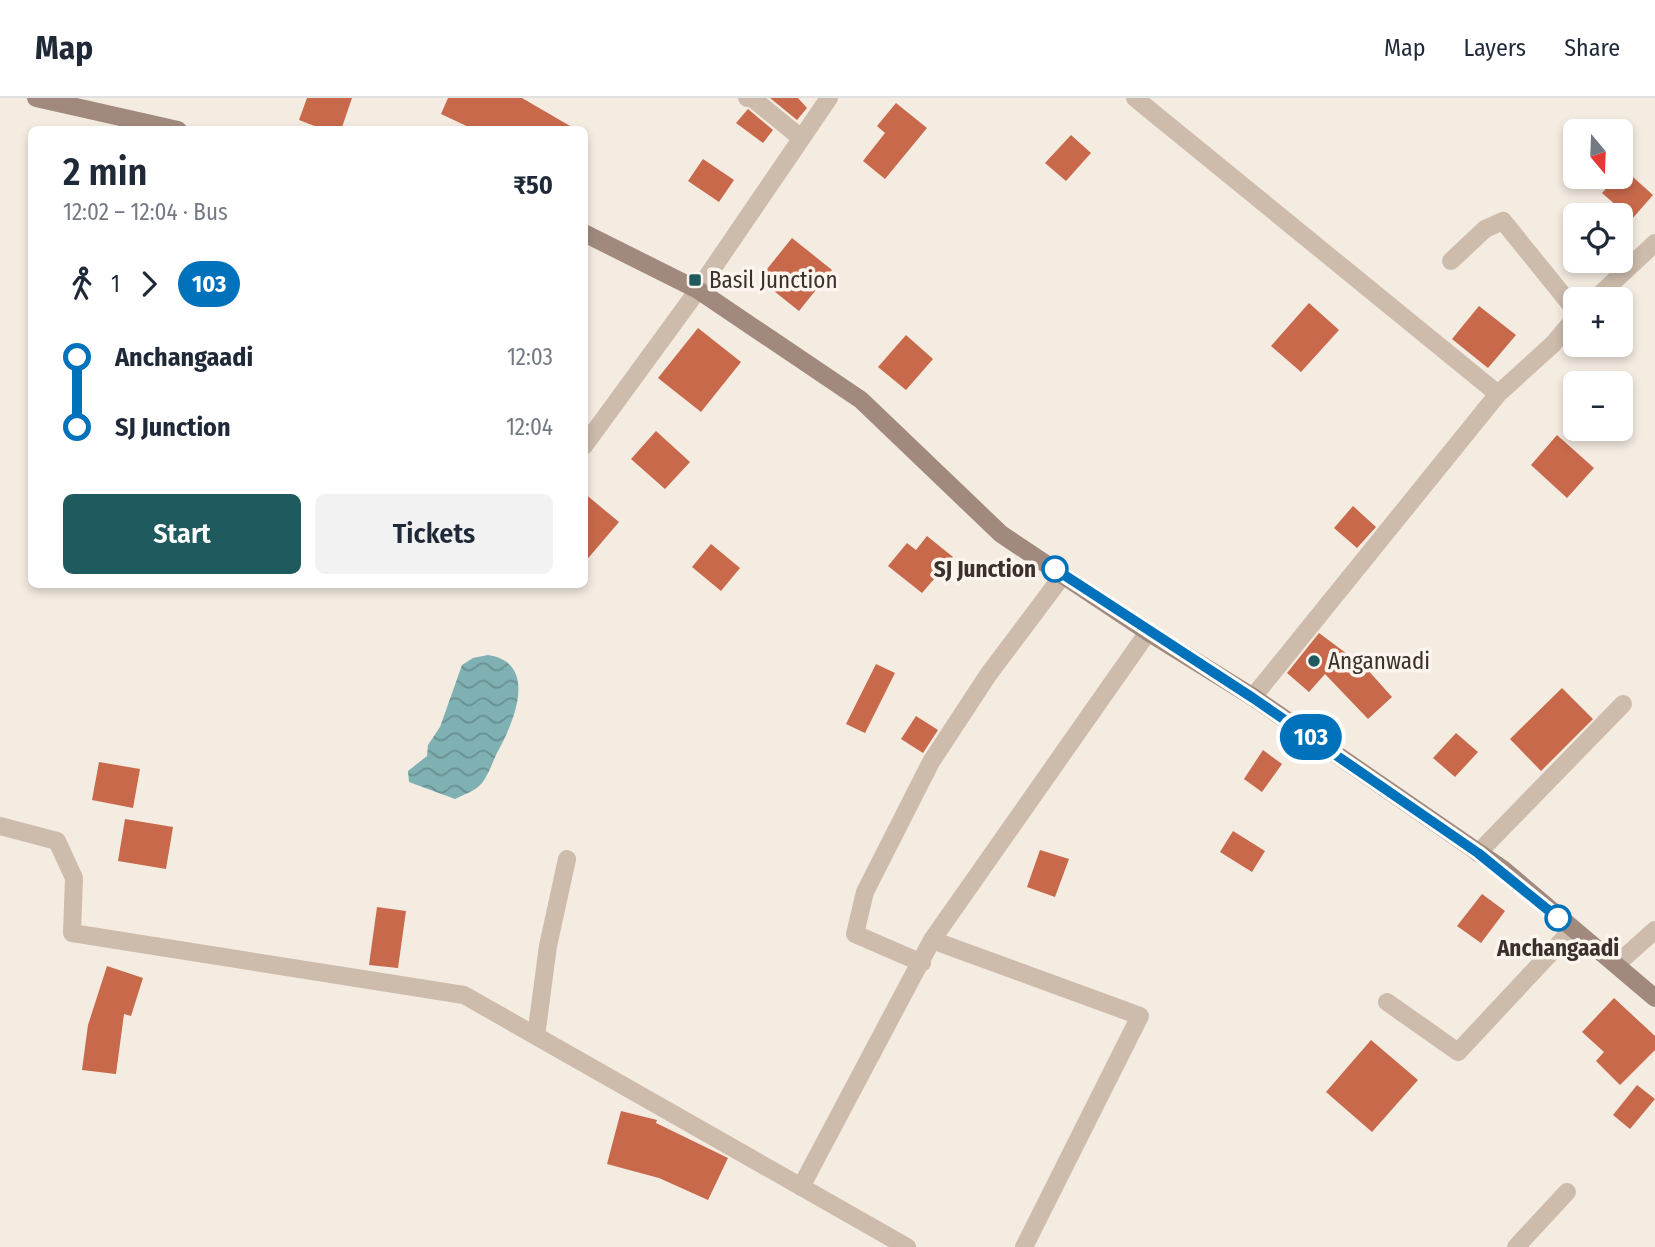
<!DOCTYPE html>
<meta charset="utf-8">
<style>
body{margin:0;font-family:"Fira Sans Condensed",sans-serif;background:#f2f2f3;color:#1f2937;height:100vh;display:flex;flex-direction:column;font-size:26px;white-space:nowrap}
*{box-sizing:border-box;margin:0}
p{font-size:23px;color:#747a83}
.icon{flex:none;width:38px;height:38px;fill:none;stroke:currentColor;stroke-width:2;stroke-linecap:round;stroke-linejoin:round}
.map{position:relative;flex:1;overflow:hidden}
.side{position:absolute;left:28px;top:28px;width:560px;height:462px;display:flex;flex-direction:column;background:#fff;border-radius:10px;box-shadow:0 4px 10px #0003}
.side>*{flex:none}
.badge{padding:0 14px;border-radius:23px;font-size:24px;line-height:46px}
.needle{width:46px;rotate:161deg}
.controls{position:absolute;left:1563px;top:21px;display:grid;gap:14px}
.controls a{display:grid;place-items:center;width:70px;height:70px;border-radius:10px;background:#fff;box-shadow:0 4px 10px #0003;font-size:35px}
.map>.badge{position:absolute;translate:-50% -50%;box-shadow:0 0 0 4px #fff}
.legs{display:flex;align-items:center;gap:10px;height:77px;padding:0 35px;font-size:23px}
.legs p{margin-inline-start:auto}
.overview{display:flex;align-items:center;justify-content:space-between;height:119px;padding:0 35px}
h1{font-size:38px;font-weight:600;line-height:52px}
.primary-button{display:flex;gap:14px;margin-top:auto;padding:14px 35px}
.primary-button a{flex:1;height:80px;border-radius:10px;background:#1f5a5e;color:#fff;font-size:28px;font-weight:600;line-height:80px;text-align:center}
.primary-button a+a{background:#f2f2f3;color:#1f2937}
ul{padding:0 35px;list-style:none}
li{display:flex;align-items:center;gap:24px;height:70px;font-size:26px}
li i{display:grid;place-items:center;width:10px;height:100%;margin:0 9px;background:currentColor}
li i::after{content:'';width:18px;height:18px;margin:-9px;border:5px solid;border-radius:50%;background:#fff}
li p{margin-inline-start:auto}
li:first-child i{background:linear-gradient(#0000 50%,currentColor 0)}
li:last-child i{background:linear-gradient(currentColor 50%,#0000 0)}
header{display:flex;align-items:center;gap:42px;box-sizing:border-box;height:98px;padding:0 35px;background:#fff;border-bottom:2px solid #e0e1e3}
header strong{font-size:33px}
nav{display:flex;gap:38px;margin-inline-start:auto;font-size:24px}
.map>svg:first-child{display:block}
.water{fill:url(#water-waves)}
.building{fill:#c8694b}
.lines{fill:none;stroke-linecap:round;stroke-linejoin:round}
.minor{stroke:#cdbbac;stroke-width:18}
.secondary{stroke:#a18a7d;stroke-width:18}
.line-1-casing{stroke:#fff;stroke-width:16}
.line-1{stroke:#0072bc;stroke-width:10}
.poi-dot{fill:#1f5a5e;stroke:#fbf5ee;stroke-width:2.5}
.stop-1-dot{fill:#fff;stroke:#0072bc;stroke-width:3.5}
.labels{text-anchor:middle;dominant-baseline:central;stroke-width:7;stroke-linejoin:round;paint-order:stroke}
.poi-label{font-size:23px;fill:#3b302b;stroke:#fbf5ee;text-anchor:start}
.stop-label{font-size:23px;font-weight:bold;fill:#3b302b;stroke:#fbf5ee;text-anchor:end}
</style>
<header>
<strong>Map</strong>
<nav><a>Map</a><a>Layers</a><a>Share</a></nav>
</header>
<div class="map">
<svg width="1655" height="1149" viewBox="0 0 1655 1149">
<defs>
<pattern id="water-waves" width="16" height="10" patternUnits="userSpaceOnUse" patternTransform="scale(1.75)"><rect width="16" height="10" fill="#7fb0b2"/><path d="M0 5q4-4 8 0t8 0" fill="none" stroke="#699091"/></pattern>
</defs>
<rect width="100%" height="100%" fill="#f4ebe1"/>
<!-- water -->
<path class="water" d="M 488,557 C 540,565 513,626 497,655 C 492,665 489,676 482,685 C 475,693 465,696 455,701 L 409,684 L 408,673 L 427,658 L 428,647 L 440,629 L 462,567 L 473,560 Z"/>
<!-- building -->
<path class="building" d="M 307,0 L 352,0 L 341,32 L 325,32 L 299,22 Z
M 448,0 L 522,0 L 577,32 L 475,32 L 441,16 Z
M 770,0 L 798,0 L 807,10 L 797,22 Z
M 896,5 L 927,30 L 885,81 L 863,63 L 885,35 L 877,28 Z
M 748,11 L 773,32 L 763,45 L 736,25 Z
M 1071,37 L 1091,55 L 1066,83 L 1045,65 Z
M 703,61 L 734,82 L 719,104 L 688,83 Z
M 1624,71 L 1653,97 L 1632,121 L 1602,95 L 1617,79 L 1620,79 Z
M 792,140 L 832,172 L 799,213 L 759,181 Z
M 1309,205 L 1339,232 L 1301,274 L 1271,248 Z
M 1479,208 L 1516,237 L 1488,270 L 1452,241 Z
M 698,230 L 741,264 L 701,314 L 658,280 Z
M 906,237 L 933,261 L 906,292 L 878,269 Z
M 656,333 L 690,364 L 665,391 L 631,361 Z
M 1557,337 L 1594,370 L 1567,400 L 1531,367 Z
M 584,395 L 619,424 L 584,465 Z
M 1353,408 L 1376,429 L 1357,450 L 1334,430 Z
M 927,438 L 953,459 L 922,495 L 888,468 L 907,445 L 916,452 Z
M 711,446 L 740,470 L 721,493 L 692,469 Z
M 1319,535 L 1366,570 L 1392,599 L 1368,621 L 1325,576 L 1309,594 L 1287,575 Z
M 876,566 L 895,575 L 865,635 L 846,626 Z
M 1562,590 L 1593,621 L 1541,673 L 1510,641 Z
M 916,618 L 938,632 L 923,655 L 901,641 Z
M 1456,635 L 1478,654 L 1455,679 L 1433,660 Z
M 1263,652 L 1282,666 L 1262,694 L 1244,681 Z
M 99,664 L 140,671 L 133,710 L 92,702 Z
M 125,721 L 173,729 L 166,771 L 118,763 Z
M 1233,733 L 1265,753 L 1252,774 L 1220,754 Z
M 1040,752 L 1069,761 L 1055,799 L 1027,789 Z
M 1482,796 L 1505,813 L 1481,845 L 1457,828 Z
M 377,809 L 406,813 L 398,870 L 369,867 Z
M 107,868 L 143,880 L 131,918 L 124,916 L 116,976 L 82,972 L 88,927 Z
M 1614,900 L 1655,938 L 1655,952 L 1620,987 L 1596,963 L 1604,954 L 1582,934 Z
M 1371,942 L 1418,982 L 1372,1034 L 1326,994 Z
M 1637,987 L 1655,1001 L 1630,1031 L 1613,1017 Z
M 621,1013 L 657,1022 L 656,1025 L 728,1060 L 708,1102 L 659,1080 L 607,1066 Z"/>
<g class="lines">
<!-- minor -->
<path class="minor" d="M 747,0 L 752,0 L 801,40
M 1135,0 L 1498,296
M 1451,163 L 1485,131 L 1503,123 L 1575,212
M 1595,201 L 1655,145
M 584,348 L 698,192 L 829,0
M 1253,599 L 1498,296 L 1553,246 L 1575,220
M 0,728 L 57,743 L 74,780 L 72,835 L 464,897 L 907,1149
M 1478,755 L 1623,606
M 932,842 L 1140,918 L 1024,1149
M 922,865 L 855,836 L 865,794 L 931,664 L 988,577 L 1063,477
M 1617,866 L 1655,832
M 1387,904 L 1458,954 L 1572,832
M 536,938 L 548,848 L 567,761
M 801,1089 L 932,842 L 1148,534
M 1516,1149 L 1567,1094"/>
<!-- secondary -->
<path class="secondary" d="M 36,0 L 178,32
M 584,135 L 698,192 L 861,302 L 1001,436 L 1148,534 L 1253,599 L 1504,772 L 1655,900"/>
</g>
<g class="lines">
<defs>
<path id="line-1" d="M 1055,471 L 1253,600 L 1478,755 L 1558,820"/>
</defs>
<!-- line-1 casing -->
<use href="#line-1" class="line-1-casing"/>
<!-- line-1 -->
<use href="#line-1" class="line-1"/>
</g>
<!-- markers -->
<g class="poi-dot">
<rect x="688" y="175" width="14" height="14" rx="3.5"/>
<circle cx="1314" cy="563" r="7"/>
</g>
<g class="stop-1-dot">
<circle cx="1055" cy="471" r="12"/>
<circle cx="1558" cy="820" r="12"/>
</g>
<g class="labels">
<!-- poi labels -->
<g class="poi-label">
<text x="709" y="182">Basil Junction</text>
<text x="1328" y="563">Anganwadi</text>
</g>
<!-- stop labels -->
<g class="stop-label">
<text x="1036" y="471">SJ Junction</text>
<text x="1558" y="850" text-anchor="middle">Anchangaadi</text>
</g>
</g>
</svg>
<div class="controls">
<a><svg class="needle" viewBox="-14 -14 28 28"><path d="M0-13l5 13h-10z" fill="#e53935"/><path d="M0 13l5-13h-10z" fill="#747a83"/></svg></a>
<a><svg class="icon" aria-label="locate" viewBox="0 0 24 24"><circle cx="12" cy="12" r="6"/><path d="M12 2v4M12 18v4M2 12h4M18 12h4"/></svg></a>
<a>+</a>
<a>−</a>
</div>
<b class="badge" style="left:1311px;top:639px;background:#0072bc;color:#fff">103</b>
<section class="side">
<div class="overview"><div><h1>2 min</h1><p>12:02 – 12:04 · Bus</p></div><b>₹50</b></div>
<div class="legs"><svg class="icon" aria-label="walk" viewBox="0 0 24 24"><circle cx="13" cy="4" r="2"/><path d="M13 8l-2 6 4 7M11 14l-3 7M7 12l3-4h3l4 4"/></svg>1<svg class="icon" aria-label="forward" viewBox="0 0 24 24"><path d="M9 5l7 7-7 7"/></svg><b class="badge" style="background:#0072bc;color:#fff">103</b></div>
<ul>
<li><i style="color:#0072bc"></i><b>Anchangaadi</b><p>12:03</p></li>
<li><i style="color:#0072bc"></i><b>SJ Junction</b><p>12:04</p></li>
</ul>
<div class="primary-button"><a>Start</a><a>Tickets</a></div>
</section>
</div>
